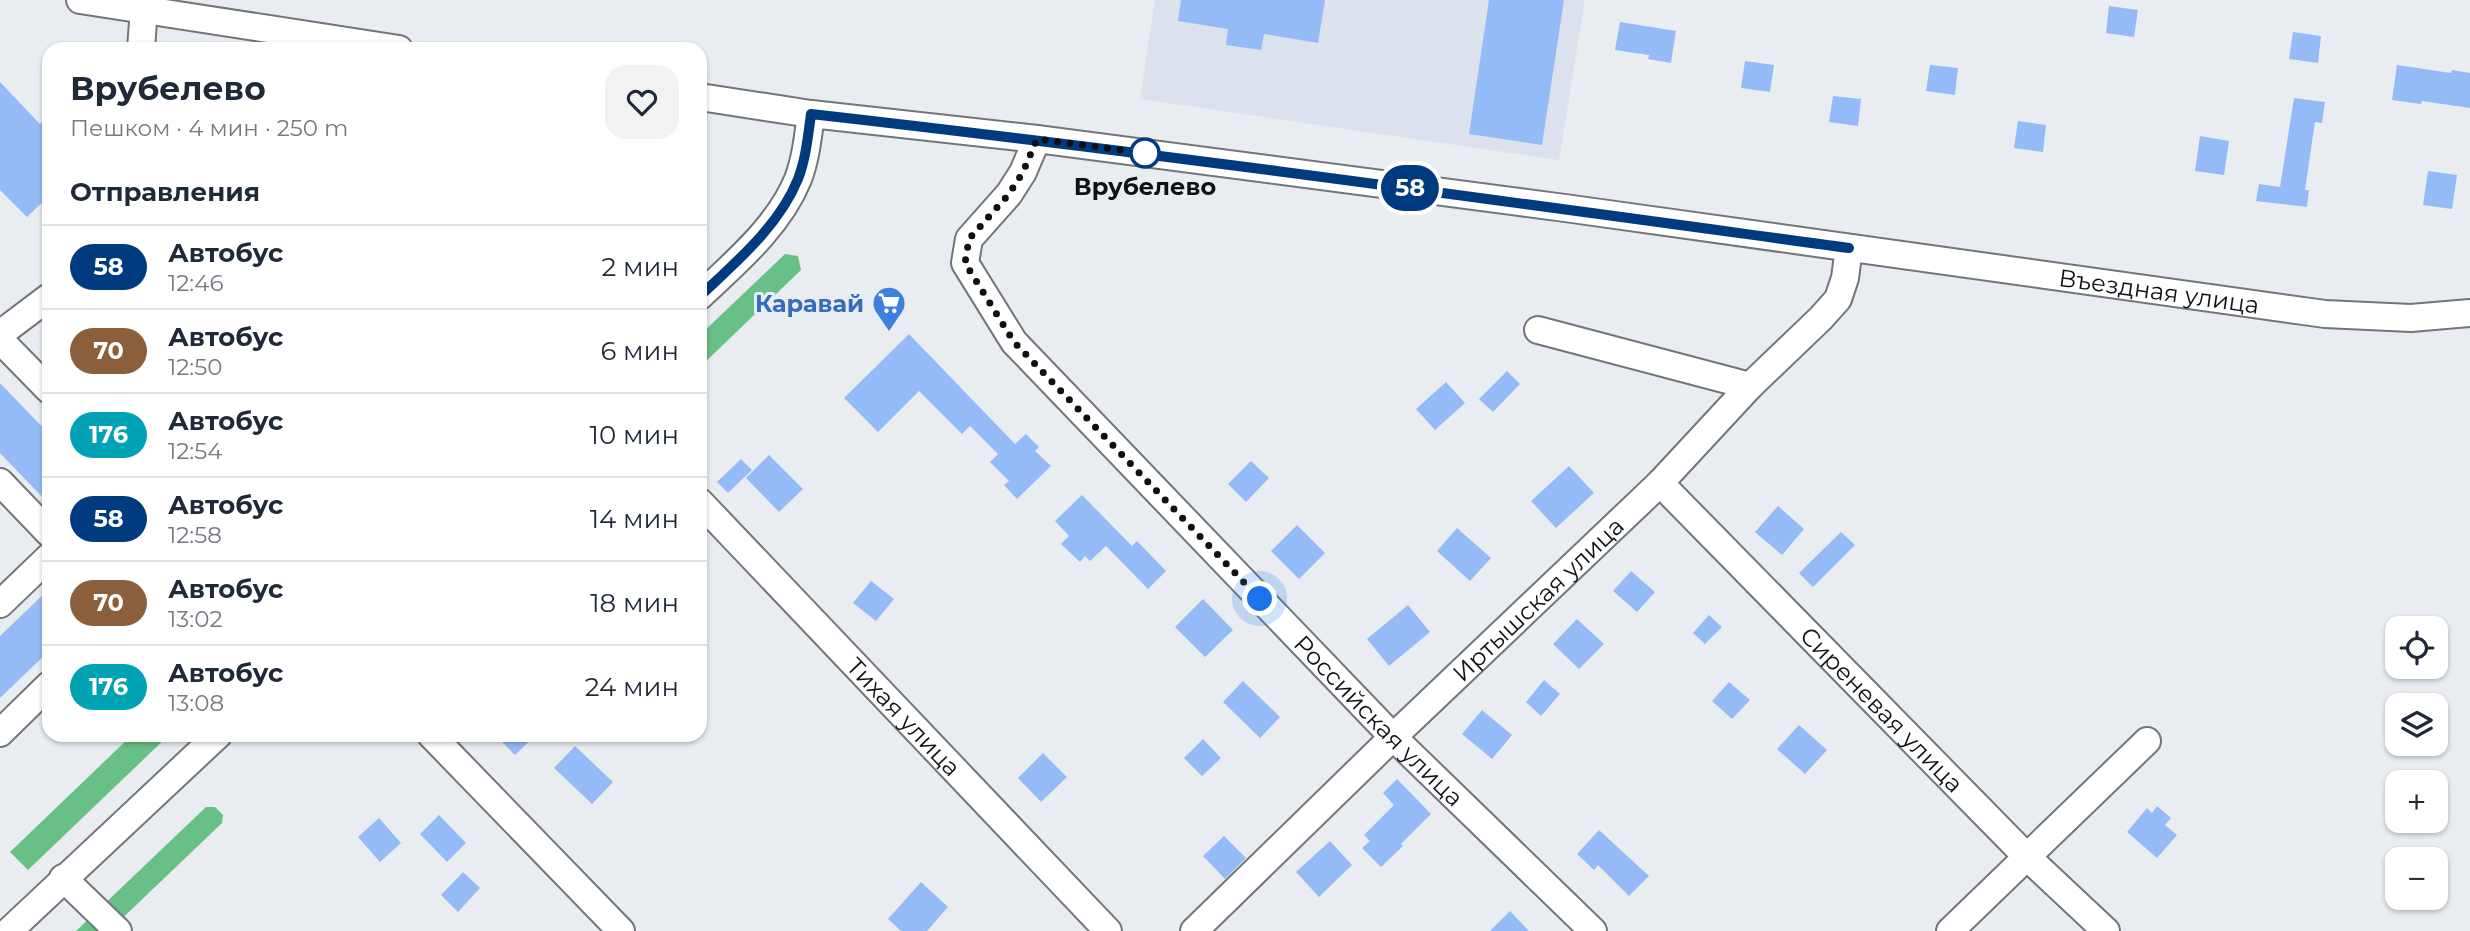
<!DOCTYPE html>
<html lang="ru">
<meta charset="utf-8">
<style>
body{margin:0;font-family:Montserrat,sans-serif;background:#f2f2f3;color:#1f2937;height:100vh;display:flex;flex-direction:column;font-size:26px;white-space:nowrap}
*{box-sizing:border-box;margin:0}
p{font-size:23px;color:#747a83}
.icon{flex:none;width:38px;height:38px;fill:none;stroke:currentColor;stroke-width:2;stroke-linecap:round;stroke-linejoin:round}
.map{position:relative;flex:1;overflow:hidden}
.panel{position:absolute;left:42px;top:42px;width:665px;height:700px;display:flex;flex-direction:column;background:#fff;border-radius:21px;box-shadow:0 2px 5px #0004}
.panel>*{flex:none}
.badge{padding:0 14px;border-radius:23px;font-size:24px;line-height:46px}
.buttons{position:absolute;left:2385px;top:616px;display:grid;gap:14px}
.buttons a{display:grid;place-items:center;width:63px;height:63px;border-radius:14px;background:#fff;box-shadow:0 2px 5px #0004;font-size:35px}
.you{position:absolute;width:35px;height:35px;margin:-18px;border:5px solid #fff;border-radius:50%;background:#1a73e8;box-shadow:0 0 0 10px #1a73e833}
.map>.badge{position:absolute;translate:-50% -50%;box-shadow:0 0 0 4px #fff}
h2{padding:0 28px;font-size:26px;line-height:63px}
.round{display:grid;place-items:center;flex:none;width:74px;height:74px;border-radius:21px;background:#f2f2f3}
.head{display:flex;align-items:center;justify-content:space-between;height:119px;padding:0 28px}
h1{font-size:33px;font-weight:700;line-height:52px}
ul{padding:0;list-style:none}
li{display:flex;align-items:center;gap:21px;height:84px;padding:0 28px;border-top:2px solid #e0e1e3}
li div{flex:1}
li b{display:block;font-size:26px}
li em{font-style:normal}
li .badge{min-width:77px;font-weight:700;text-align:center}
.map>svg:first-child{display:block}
.built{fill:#dbe2ed}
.forest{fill:#69c087}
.building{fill:#95bbf7}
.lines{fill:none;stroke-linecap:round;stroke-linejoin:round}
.minor-casing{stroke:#727579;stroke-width:30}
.minor{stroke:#fff;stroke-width:26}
.line-casing{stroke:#fff;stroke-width:16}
.line{stroke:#003b80;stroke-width:10}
.walk{stroke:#0f1012;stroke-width:7;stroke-dasharray:0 12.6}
.stop-dot{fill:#fff;stroke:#003b80;stroke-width:3.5}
.labels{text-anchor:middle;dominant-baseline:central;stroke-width:6;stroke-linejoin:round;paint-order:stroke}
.stop-label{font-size:24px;font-weight:bold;fill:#0f1012;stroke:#e9edf1}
.street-label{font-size:24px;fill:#0f1012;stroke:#e9edf1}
.shop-label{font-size:24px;font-weight:bold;fill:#366cbe;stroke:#e9edf1;text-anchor:end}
</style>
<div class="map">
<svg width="2470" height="931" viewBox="0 0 2470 931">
<rect width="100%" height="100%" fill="#e9edf1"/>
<!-- built -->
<path class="built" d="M 1155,0 L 1585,0 L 1559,160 L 1140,99 Z"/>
<!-- forest -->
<path class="forest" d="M 785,254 L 798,256 L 801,270 L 700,367 L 700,335 Z
M 132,735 L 169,735 L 28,870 L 10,852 Z
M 206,807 L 215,807 L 223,815 L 222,823 L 109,931 L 76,931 Z"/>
<!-- building -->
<path class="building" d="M 1181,0 L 1325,0 L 1318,43 L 1264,34 L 1261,50 L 1226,45 L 1228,29 L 1178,21 Z
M 1489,0 L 1564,0 L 1542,145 L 1469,134 Z
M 2109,6 L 2138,10 L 2134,37 L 2106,33 Z
M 1620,22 L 1676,31 L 1671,63 L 1648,59 L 1649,55 L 1615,50 Z
M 2293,32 L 2321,36 L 2318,63 L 2289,59 Z
M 1745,61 L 1774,65 L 1770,92 L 1741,88 Z
M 1930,65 L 1958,68 L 1955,95 L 1926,91 Z
M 2397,65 L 2451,73 L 2452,70 L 2470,73 L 2470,108 L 2422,101 L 2421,104 L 2392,100 Z
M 0,82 L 40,124 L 49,116 L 49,196 L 27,217 L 0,190 Z
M 1833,96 L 1861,99 L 1858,126 L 1829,122 Z
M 2294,98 L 2325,102 L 2322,123 L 2315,122 L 2305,190 L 2309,190 L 2307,207 L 2256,201 L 2259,184 L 2280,187 Z
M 2018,121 L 2046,125 L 2043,152 L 2014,148 Z
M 2200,136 L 2229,141 L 2224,175 L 2195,171 Z
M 2428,171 L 2457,175 L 2452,209 L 2423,205 Z
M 909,334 L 1015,444 L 1026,434 L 1039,447 L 1035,451 L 1051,466 L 1017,499 L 1004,485 L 1009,481 L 990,462 L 998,454 L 970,426 L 962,434 L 919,391 L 878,432 L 844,398 Z
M 1507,371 L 1520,384 L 1493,412 L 1479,399 Z
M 1446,382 L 1465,403 L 1435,430 L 1416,409 Z
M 0,383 L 49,434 L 49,504 L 0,453 Z
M 769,455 L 803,489 L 779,512 L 746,478 Z
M 741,459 L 752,470 L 728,493 L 717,482 Z
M 1251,461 L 1269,478 L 1246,502 L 1228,484 Z
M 1569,466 L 1594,493 L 1556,528 L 1531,501 Z
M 1082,495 L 1132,546 L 1137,541 L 1166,571 L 1148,589 L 1106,546 L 1090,561 L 1085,556 L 1080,562 L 1061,544 L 1069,536 L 1055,521 Z
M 1778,506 L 1804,529 L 1782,555 L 1755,532 Z
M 1297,525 L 1325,553 L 1299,579 L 1271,551 Z
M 1457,528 L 1491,558 L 1470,581 L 1437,551 Z
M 1841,532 L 1855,545 L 1813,587 L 1799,573 Z
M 1631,571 L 1655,592 L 1637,612 L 1613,591 Z
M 871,581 L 894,599 L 876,621 L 853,603 Z
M 49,589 L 49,651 L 0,698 L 0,636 Z
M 1203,599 L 1233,630 L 1205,657 L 1175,627 Z
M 1408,605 L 1430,632 L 1389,666 L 1367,639 Z
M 1709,615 L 1722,627 L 1705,644 L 1693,633 Z
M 1577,619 L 1604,644 L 1579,669 L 1553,644 Z
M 1544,680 L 1560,694 L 1541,716 L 1526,702 Z
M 1243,681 L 1280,717 L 1260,738 L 1223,702 Z
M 1729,682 L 1750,700 L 1732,719 L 1712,701 Z
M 1482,710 L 1512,735 L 1492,759 L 1462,734 Z
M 1799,725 L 1827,750 L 1805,774 L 1777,749 Z
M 495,735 L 536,735 L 515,755 Z
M 1203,739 L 1221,758 L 1202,776 L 1184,758 Z
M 575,746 L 613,782 L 592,804 L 554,768 Z
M 1043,753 L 1067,777 L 1041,802 L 1018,778 Z
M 1397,779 L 1431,814 L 1401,844 L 1403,846 L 1381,867 L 1362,848 L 1370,841 L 1364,835 L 1394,805 L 1383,793 Z
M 2157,806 L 2171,818 L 2165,825 L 2177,835 L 2157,858 L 2127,832 L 2147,808 L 2152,813 Z
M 439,815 L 466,843 L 447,862 L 420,834 Z
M 379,818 L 401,843 L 380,862 L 358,837 Z
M 1599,830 L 1649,876 L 1629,896 L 1598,865 L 1594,870 L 1577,854 Z
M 1224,836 L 1246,858 L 1225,879 L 1203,856 Z
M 1330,841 L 1352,865 L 1319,897 L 1296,872 Z
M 463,872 L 480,888 L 458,912 L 441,895 Z
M 921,882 L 948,907 L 927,931 L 901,931 L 888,919 Z
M 1510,911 L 1529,931 L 1490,931 Z"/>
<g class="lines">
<defs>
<g id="minor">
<path d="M 80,0 L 399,49"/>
<path d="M 141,49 L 144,8"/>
<path id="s1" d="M 700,97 L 811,114 L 1037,139 L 1565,208 L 2325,314 L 2411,318 L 2470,313"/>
<path id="s2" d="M 1037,139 L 1023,172 L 1009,194 L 969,239 L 965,263 L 1014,342 L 1393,737 L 1593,931"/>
<path d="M 700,296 C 736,262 779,226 798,179 C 806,158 808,136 811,114"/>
<path d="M 1538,330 L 1750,386"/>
<path d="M 0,334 L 49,297"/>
<path d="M 0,340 L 49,390"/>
<path d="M 0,482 L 49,533"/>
<path id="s3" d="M 1660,483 L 2026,856 L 2106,931"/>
<path id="s4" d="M 700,502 L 1108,931"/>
<path d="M 0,604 L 49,557"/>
<path d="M 0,733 L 49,685"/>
<path d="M 431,735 L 621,931"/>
<path d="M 63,878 L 118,931"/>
<path d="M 9,931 L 218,735"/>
<path id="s5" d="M 1194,931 L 1393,737 L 1660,483 L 1750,386 L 1821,318 L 1838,299 L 1845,278 L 1849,248"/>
<path d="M 1950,931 L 2147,741"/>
</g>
</defs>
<!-- minor casing -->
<use href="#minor" class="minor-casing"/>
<!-- minor -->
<use href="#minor" class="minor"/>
</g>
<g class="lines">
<defs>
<path id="line" d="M 700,296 C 736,262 779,226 798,179 C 806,158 808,136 811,114 C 1157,153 1503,201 1849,248"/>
</defs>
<!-- line casing -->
<use href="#line" class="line-casing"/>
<!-- line -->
<use href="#line" class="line"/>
<!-- walk -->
<path class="walk" d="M 1145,153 L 1037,139 L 1023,172 L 1009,194 L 969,239 L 965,263 L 1014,342 L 1260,599"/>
</g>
<!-- icons -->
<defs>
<symbol id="supermarket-pin" viewBox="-11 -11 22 30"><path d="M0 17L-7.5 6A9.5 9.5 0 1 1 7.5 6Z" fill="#3f7fe0" stroke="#e9edf1"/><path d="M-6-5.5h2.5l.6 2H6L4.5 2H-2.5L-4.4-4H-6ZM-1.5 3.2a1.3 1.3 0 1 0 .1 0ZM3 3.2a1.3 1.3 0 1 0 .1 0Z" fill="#fff"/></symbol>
</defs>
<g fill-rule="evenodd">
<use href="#supermarket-pin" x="870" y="284" width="38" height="52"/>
</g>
<!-- markers -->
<circle class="stop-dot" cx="1145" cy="153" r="14"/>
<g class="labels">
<!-- stop labels -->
<g class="stop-label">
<text x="1145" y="186">Врубелево</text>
</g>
<!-- street labels -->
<g class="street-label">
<text stroke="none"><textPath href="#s1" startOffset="1472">Въездная улица</textPath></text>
<text stroke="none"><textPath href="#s5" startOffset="478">Иртышская улица</textPath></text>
<text stroke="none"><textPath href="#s3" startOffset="317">Сиреневая улица</textPath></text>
<text stroke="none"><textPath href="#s4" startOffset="296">Тихая улица</textPath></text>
<text stroke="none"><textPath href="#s2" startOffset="765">Российская улица</textPath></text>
</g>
<!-- shop labels -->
<g class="shop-label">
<text x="864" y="303">Каравай</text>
</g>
</g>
</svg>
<div class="buttons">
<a><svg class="icon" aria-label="locate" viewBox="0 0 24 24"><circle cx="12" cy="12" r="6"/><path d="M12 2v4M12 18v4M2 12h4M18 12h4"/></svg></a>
<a><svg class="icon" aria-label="layers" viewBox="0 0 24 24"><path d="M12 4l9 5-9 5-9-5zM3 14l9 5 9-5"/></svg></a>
<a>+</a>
<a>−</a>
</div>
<div class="you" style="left:1260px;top:599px"></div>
<b class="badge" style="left:1410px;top:188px;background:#003b80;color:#fff">58</b>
<section class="panel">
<div class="head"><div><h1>Врубелево</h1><p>Пешком · 4 мин · 250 m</p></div><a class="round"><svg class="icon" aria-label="heart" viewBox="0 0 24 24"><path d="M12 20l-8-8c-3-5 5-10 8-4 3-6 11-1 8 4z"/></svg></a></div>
<h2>Отправления</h2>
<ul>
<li><span class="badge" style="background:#003b80;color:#fff">58</span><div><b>Автобус</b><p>12:46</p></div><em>2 мин</em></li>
<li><span class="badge" style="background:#8b5e3c;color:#fff">70</span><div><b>Автобус</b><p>12:50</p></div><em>6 мин</em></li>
<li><span class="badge" style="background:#00a3b4;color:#fff">176</span><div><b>Автобус</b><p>12:54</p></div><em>10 мин</em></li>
<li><span class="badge" style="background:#003b80;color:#fff">58</span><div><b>Автобус</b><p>12:58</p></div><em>14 мин</em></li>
<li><span class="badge" style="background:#8b5e3c;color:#fff">70</span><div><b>Автобус</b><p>13:02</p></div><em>18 мин</em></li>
<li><span class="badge" style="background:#00a3b4;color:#fff">176</span><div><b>Автобус</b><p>13:08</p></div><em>24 мин</em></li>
</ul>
</section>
</div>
